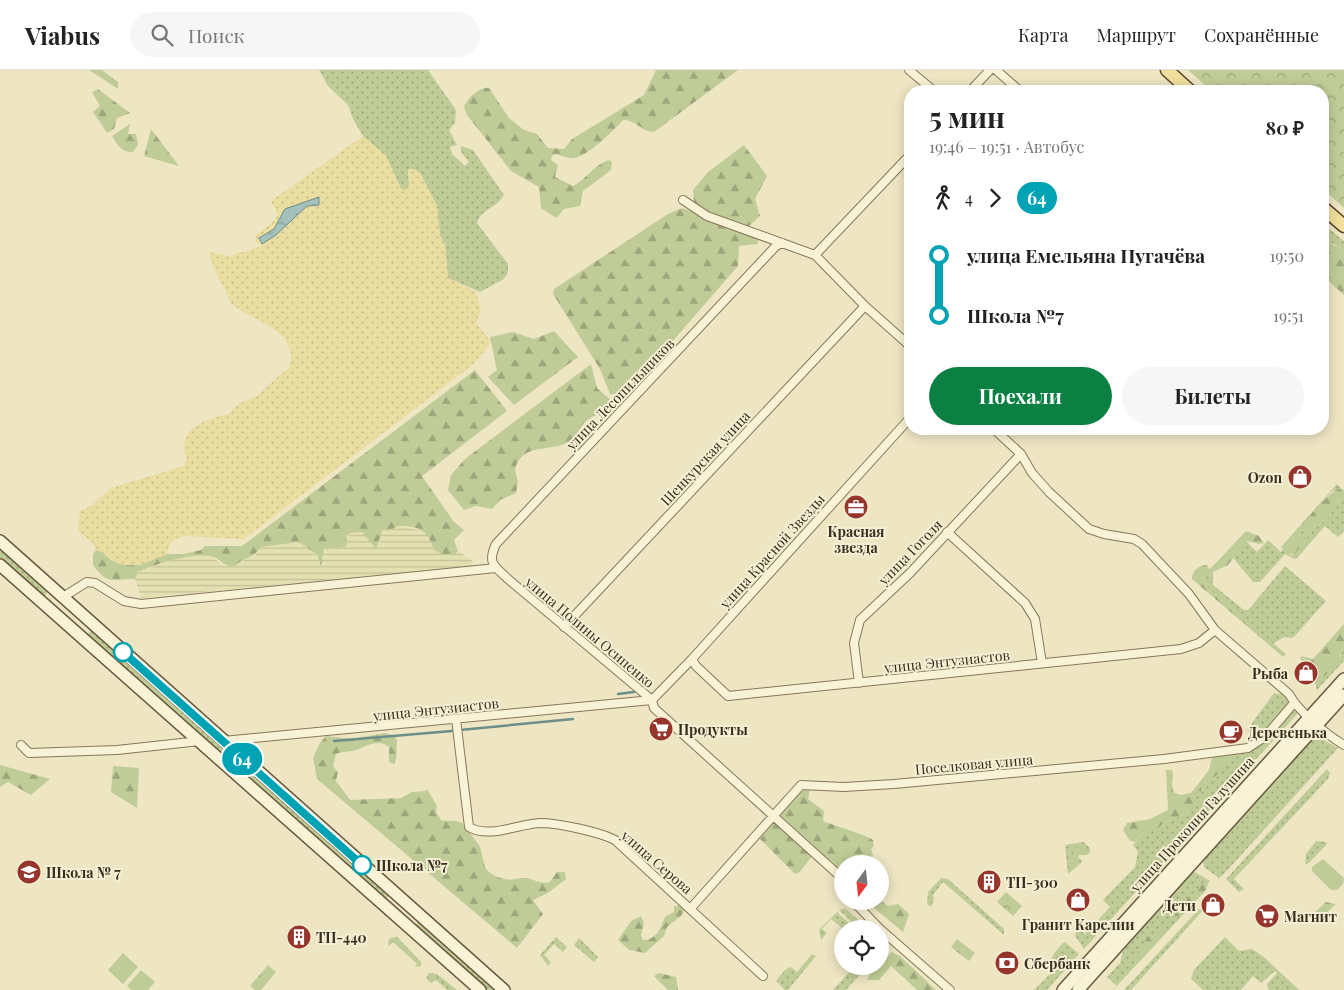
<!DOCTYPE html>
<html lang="ru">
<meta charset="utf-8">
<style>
body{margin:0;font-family:"Playfair Display",serif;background:#f6f6f6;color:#222;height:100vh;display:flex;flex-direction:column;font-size:19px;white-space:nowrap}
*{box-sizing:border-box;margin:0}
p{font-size:16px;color:#767676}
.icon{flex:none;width:28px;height:28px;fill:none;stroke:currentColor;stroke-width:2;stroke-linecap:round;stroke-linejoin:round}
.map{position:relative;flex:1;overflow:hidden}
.sheet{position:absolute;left:904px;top:15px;width:425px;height:350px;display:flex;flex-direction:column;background:#fff;border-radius:20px;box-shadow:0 2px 12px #0003}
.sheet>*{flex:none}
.badge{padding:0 10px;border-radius:16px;font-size:18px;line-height:32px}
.needle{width:32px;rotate:195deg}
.controls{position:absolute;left:834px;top:785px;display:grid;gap:10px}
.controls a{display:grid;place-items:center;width:55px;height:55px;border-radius:50%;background:#fff;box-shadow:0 2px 12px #0003;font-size:25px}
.map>.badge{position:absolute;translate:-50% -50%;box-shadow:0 0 0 2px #fff}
.legs{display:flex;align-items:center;gap:8px;height:55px;padding:0 25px;font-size:16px}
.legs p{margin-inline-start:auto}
.headline{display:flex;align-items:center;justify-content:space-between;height:85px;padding:0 25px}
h1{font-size:28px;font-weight:700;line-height:38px}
.action{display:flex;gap:10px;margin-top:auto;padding:10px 25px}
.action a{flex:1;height:58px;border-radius:30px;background:#0b8043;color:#fff;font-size:20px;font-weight:700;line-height:58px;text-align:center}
.action a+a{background:#f6f6f6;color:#222}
ul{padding:0 25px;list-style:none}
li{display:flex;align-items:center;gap:18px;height:60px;font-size:19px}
li i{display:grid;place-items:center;width:8px;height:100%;margin:0 6px;background:currentColor}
li i::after{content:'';width:12px;height:12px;margin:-6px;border:4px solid;border-radius:50%;background:#fff}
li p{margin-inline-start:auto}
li:first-child i{background:linear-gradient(#0000 50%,currentColor 0)}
li:last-child i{background:linear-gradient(currentColor 50%,#0000 0)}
header{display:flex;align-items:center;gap:30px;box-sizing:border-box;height:70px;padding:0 25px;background:#fff;border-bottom:1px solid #e0e0e0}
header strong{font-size:24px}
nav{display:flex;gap:28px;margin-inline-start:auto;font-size:18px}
.search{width:350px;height:45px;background:#f6f6f6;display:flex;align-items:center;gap:12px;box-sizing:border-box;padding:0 18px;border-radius:28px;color:#767676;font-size:19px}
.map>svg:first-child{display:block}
.farmland{fill:url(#farmland-rules)}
.grass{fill:url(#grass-dots)}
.forest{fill:url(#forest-firs)}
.sand{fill:url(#sand-dots)}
.park{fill:url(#park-crowns)}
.garden{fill:#c0cc97}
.water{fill:url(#water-ripples);stroke:#6c8f8a}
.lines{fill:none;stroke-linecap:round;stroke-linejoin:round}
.stream{stroke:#6c8f8a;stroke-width:2.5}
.minor-casing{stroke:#88775a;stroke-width:10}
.secondary-casing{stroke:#6a583d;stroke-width:14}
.primary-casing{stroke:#56452e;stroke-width:15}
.minor{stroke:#f8f2d6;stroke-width:8}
.secondary{stroke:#f8f2d6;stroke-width:11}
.primary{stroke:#f1df9b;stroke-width:12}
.line-1-casing{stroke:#fff;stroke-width:11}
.line-1{stroke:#00a3b4;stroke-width:8}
.stop-1-dot{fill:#fff;stroke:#00a3b4;stroke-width:2.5}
.labels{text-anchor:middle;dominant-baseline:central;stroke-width:4;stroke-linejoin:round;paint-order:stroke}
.street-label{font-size:14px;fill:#382d1e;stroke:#f5efd3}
.poi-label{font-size:14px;font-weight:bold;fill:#382d1e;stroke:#f5efd3;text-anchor:start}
.stop-label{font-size:14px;font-weight:bold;fill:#382d1e;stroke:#f5efd3;text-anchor:start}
</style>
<header>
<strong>Viabus</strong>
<div class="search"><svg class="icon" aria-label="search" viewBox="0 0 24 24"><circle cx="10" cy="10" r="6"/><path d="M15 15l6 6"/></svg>Поиск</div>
<nav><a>Карта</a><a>Маршрут</a><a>Сохранённые</a></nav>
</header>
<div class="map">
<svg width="1344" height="920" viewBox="0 0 1344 920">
<defs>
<pattern id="farmland-rules" width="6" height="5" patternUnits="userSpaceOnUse" patternTransform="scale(1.25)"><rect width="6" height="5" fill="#e3e0b1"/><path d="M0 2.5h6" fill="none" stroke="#c4c098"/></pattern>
<pattern id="grass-dots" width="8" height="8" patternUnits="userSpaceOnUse" patternTransform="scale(1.25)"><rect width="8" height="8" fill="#c0cc97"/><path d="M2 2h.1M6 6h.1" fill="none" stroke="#9da67b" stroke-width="1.8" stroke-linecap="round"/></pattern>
<pattern id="forest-firs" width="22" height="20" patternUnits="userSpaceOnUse" patternTransform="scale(1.25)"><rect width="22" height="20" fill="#c0cc97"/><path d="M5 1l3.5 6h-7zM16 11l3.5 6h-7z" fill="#9da67b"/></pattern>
<pattern id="sand-dots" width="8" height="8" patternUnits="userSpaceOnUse" patternTransform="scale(1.25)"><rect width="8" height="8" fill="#e9dda0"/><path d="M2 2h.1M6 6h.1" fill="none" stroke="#c9be89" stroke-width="1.8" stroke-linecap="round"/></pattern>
<pattern id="park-crowns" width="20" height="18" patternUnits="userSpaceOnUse" patternTransform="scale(1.25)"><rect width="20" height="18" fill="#c0cc97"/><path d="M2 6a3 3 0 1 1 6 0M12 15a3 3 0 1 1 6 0" fill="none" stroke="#9da67b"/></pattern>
<pattern id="water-ripples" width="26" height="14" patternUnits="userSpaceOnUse" patternTransform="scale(1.25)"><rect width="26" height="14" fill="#a5c1bb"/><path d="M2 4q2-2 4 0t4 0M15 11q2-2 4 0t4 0" fill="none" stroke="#879d97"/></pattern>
</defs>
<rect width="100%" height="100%" fill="#eee5c3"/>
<!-- farmland -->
<path class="farmland" d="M 398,456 L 424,461 L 429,465 L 438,483 L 454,485 L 458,481 L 473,491 L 471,496 L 141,528 L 135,509 L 138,502 L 180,487 L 211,486 L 224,496 L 235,496 L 239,492 L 255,486 L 261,477 L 299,472 L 317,486 L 321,495 L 324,478 L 345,471 L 351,463 L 361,462 L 379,474 L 380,462 L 383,459 L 388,461 Z"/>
<!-- grass -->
<path class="grass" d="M 319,0 L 428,0 L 456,40 L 455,53 L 449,60 L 457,75 L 450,77 L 452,84 L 465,96 L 469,92 L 461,82 L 461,76 L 473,80 L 504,125 C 497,138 481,139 477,153 L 508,194 L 508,202 L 504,209 L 480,222 L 448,208 L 445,175 L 440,166 L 437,136 L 420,103 L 414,99 L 408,99 L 409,116 L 405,120 L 401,119 L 386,86 L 363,66 L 354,51 L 348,35 L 328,16 Z
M 1322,153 L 1344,171 L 1344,179 C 1331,175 1323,166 1322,153 Z
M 1337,414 L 1344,421 L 1332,421 L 1307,451 L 1305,464 L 1292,467 L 1290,485 L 1295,484 L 1312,461 L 1328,447 L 1336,434 L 1344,430 L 1344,461 L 1338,467 L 1325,456 L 1297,488 L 1294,489 L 1285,484 L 1260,512 L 1253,512 L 1234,489 L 1233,484 L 1240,471 L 1246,471 L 1257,482 L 1268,470 L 1281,482 L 1283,479 L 1281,477 Z
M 0,479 L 47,521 L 46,525 L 42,527 L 0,490 Z
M 1285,496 L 1326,531 L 1293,568 L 1284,567 L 1273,574 L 1209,519 L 1203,510 L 1204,505 L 1209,501 L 1213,515 L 1244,540 L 1248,540 Z
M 91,561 L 389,825 L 385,829 L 87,565 Z
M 1344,575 L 1344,591 L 1317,620 L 1313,605 L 1300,588 L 1301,586 L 1312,596 L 1327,602 L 1340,586 Z
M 1284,622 L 1290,631 L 1288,636 L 1262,664 L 1253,668 L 1247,660 L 1274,623 L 1278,624 Z
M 1294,641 L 1299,642 L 1084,879 L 1075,866 L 1077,858 L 1085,864 L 1110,837 L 1103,830 L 1135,797 L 1138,782 L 1133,775 L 1145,761 L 1155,761 L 1165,752 L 1189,743 L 1194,734 L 1194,726 L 1201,723 L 1201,713 L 1208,712 L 1219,703 L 1219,694 L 1228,691 L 1231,682 L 1258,676 Z
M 1320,668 L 1338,678 L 1224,804 L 1219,808 L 1205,798 L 1203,793 L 1206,785 L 1310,671 Z
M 1327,699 L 1330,703 L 1328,709 L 1234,809 L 1244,819 L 1239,822 L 1226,809 Z
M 1253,700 L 1251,705 L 1092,881 L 1088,883 Z
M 1316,771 L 1326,772 L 1327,774 L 1307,795 L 1305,793 L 1306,784 Z
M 1084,772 L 1090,778 L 1090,782 L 1087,785 L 1076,781 L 1069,783 L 1071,793 L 1077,791 L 1080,794 L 1068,804 L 1065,775 Z
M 1195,802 L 1210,811 L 1205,817 L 1207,819 L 1113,920 L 1117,916 L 1107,907 L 1120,893 L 1123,881 L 1191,803 Z
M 941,808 L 948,809 L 1004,859 L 1004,865 L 943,812 L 933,825 L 934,829 L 931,837 L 927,834 L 928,822 Z
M 846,838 L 846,839 L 869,859 L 859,859 L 839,840 Z
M 1199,839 L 1204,839 L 1131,920 L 1124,920 Z
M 837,842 L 855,859 L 843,859 L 831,849 L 822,859 L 827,863 L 821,870 L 819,860 Z
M 417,852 L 420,853 L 496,920 L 488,920 L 416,857 Z
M 397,867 L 421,892 L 421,896 L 415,897 L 417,894 L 393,872 L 389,876 L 388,873 L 390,868 Z
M 556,867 L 567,877 L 563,882 L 554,874 L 544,885 L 551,892 L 548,896 L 540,885 Z
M 1225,867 L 1239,881 L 1252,879 L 1264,887 L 1299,920 L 1269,920 L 1267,914 L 1277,903 L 1275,901 L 1261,913 L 1253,906 L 1241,920 L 1203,920 L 1191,909 L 1194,900 Z
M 579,868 L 598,887 L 594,892 L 574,875 Z
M 1065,872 L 1079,884 L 1047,920 L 1034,920 L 1053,901 L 1048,896 C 1051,888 1058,876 1065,872 Z
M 812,884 L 816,886 L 788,920 L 785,920 L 776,911 L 785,900 L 791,897 L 797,902 Z
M 855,896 L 868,896 L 846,920 L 833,920 Z
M 429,903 L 437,904 L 457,920 L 447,920 L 436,910 L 431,913 L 426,908 Z"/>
<!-- forest -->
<path class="forest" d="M 89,0 L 102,0 L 118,12 L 118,19 Z
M 656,0 L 738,0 L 654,62 C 642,62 636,50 623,50 C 614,60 587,87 574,88 C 568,89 561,85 555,84 L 552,86 L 551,90 L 558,95 L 555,107 L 573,116 C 587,109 593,95 609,90 L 612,92 L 611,100 L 583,121 L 580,136 L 564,139 L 556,148 L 541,138 L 539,117 L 511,101 L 467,45 L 464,37 C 467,29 480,16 489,18 L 509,48 L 524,60 L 537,64 L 548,78 L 564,79 L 572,69 L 644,25 Z
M 98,19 L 130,43 L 117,48 L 114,59 L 107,63 L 93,42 L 100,36 L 92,22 Z
M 130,54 L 128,64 L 136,64 L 138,75 L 133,82 C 123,83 116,74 112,66 Z
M 151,59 L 179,96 L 144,86 Z
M 744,75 L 767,106 L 755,129 L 760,146 L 749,156 L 705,142 L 694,132 L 693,120 L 708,102 Z
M 682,138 L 758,167 L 758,174 L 739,176 L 738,196 L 625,326 L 610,324 L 600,299 L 553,224 L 554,219 L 668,144 Z
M 1323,162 L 1333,175 L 1344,179 L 1344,225 L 1323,206 Z
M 554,261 L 578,287 L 514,335 L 488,307 L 497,300 L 490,267 L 513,262 L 534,269 Z
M 591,294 L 597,318 L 614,333 L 612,339 C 602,343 592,345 584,353 C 579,358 577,367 570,371 C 554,383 521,371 515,400 L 518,412 L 516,423 L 500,430 L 492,439 L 476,436 L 464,440 L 448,420 L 451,405 L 465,389 Z
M 475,300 L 507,341 L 422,406 L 454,452 L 464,460 L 454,470 L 458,481 L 454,485 L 443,485 L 434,480 C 428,460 419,456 398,456 L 388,461 L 383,459 L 376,479 L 362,462 L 351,463 L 347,466 L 346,477 L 324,478 L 321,496 L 317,485 L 299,472 L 261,477 C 251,491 245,486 235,496 C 223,498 221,488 211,486 C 189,483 158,493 138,502 L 135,509 C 113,508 109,517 93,495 L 93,484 L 96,480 L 102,482 L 111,490 L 139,495 L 167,484 L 184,484 L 201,480 L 205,476 L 242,476 Z
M 1338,419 L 1344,421 L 1344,430 L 1336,434 L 1328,447 L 1312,461 L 1295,484 L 1288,484 L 1285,475 L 1294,466 L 1305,464 C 1306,460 1305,456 1306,452 C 1309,445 1332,421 1338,419 Z
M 1246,461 L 1259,466 L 1264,473 L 1260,474 L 1246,471 L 1228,495 L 1213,502 L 1213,515 L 1209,502 L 1204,505 L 1203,510 L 1209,519 L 1286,584 L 1283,587 L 1192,509 C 1192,501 1199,495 1207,495 L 1209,499 L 1213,496 Z
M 1344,554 L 1344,575 L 1337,591 L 1325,606 C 1314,608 1315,602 1311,595 C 1309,591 1304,589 1301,586 L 1313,589 Z
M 385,663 L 395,666 L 397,671 C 396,678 398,688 394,694 L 389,692 L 389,677 C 379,668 366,676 356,680 C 350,682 343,681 336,684 L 333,696 L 338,702 L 336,711 L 350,730 L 401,728 L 412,722 L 425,721 L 427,719 L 437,736 L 436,742 L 441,750 C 448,752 457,749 463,754 C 464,755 478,774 479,775 C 486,792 480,803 504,809 C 511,811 517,808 523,808 C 533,808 540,815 550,812 L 557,802 L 565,802 L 566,809 L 548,823 L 533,830 L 543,844 L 517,878 L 317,709 L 313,688 L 320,673 L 326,666 L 352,669 Z
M 1231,682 L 1228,691 L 1219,694 L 1219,703 L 1208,712 L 1201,713 L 1201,723 L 1194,726 L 1194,736 L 1189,743 L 1165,752 L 1155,761 L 1145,761 L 1135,772 L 1130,771 L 1123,760 L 1127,753 L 1150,749 L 1168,740 L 1166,700 L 1172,700 C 1175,708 1169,716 1175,723 L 1181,725 L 1191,723 L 1209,700 L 1212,687 L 1216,684 Z
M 0,695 L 50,709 L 31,725 L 8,712 L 0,717 Z
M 113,696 L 139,698 L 137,738 L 111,722 Z
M 802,719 L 810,719 L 808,729 L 824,741 L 823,751 C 835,756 865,764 873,770 L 874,776 L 871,779 L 873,786 L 864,794 L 842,794 L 842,801 L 830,790 L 812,786 L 800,802 L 795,804 L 760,769 Z
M 1205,811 L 1208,815 L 1205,820 L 1181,846 L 1174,849 C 1176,834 1196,823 1205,811 Z
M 880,830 L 888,836 L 898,834 L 909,844 L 903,862 L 875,839 L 870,831 Z
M 1326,832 L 1336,834 L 1322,847 L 1316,847 L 1315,842 Z
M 674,836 L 682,836 L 685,839 L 681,846 L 667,857 L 664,866 L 645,883 L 629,880 L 618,870 L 631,851 L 641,846 L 644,853 L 641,865 L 643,870 C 657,870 661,857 665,847 L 674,842 Z
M 1162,861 L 1164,864 L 1162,867 L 1140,891 L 1134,893 L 1134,887 C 1141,880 1143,871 1150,865 L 1155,866 Z
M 892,882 L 900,886 L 936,920 L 917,920 L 891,896 L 879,910 L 867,910 L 870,904 Z
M 659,903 L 676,907 L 678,920 L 668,920 L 654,906 Z"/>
<!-- sand -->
<path class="sand" d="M 363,66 L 386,86 L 401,119 L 405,120 L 409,116 L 408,99 L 414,99 L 420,103 L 437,136 L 440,166 L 445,175 L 448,208 L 476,222 L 481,240 L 476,253 L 491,272 L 475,293 L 244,469 L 184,466 C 173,469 169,472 167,484 C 150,491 130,501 113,491 C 107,487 104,482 96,480 L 93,473 L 78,461 L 80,441 L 91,436 L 111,418 L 184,396 L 187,388 C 174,360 207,348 230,344 C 241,327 247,334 259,324 C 269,316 278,305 289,298 C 301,259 251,252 231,233 C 224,215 213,201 209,182 L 231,187 L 237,182 C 248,184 253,176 263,177 L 255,172 L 256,165 L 274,151 L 278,145 L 271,131 Z"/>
<!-- park -->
<path class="park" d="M 1188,0 L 1344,0 L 1344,138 L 1323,119 L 1322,21 L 1212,21 Z
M 1078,775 L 1082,775 L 1087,785 L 1079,785 L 1078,787 L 1082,791 L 1080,794 L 1077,791 L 1072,794 L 1068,786 L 1069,783 L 1076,781 Z
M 1006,822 L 1022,836 L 1013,846 L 997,832 Z
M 957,869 L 975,883 L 969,891 L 951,877 Z
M 268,895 L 276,902 L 261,920 L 255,920 L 250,916 Z"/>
<!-- garden -->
<path class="garden" d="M 1323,789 L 1344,808 L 1343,814 L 1337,820 L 1331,820 L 1312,801 L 1312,797 Z
M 123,883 L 138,897 L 123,914 L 108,900 Z
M 141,900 L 155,912 L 148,920 L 131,920 L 127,916 Z"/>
<!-- water -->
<path class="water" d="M 319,127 L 319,135 L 307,136 L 276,165 L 262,174 L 259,168 L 274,159 L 285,139 Z"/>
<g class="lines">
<!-- stream -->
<path class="stream" d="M 618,624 L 634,622
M 460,660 L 573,649
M 334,671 L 452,661"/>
<defs>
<path id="minor" d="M 909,0 L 934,21
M 996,0 L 1020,21
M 970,21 L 990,0
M 683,130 L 707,146 L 815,185 L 865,236 L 910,276
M 782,173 L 776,176 L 496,474 C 487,493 494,496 508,509 L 652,630 L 654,638 L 842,808
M 815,185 L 910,85
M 994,359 L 1021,384 L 1032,403 L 1049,422 L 1089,459 L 1104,464 L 1134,469 L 1142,474 L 1189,524 L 1215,560 L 1289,624 C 1298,641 1327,665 1344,675
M 947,462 L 1025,533 L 1035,549 L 1042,593
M 63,527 L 87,512 L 95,513 L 124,531 L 141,534 L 496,498
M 564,557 L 865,236
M 692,589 L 696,596 L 728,626 L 1181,579 L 1199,573 L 1215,560
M 859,613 L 854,573 L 860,550 L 910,503 L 1021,384
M 456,649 L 469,757 C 489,769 518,754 540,753 C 558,753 600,762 615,770 L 763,906
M 223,671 L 652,630 L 692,589 L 910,348
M 21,675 L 29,683 L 117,680 L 200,671
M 853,831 L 880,859
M 691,838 L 801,715 L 844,717 L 894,714 L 1164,689 L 1248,678 L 1266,666 L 1294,633
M 880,859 L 950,920"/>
<path id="secondary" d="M 0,471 L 504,920
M 0,495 L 480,920
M 1063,920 L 1344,609
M 1078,920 L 1344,625"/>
<path id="primary" d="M 1167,0 L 1190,21
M 1322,137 L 1344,156"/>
</defs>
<!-- minor casing -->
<use href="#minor" class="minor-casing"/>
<!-- secondary casing -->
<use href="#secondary" class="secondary-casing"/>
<!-- primary casing -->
<use href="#primary" class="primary-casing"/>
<!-- minor -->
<use href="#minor" class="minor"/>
<!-- secondary -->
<use href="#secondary" class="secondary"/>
<!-- primary -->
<use href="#primary" class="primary"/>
</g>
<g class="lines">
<defs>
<path id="line-1" d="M 123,582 L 362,795"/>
</defs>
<!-- line-1 casing -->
<use href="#line-1" class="line-1-casing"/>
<!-- line-1 -->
<use href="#line-1" class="line-1"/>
</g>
<!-- icons -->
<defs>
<symbol id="shop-disc" viewBox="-11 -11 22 22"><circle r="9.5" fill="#96352b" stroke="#f5efd3"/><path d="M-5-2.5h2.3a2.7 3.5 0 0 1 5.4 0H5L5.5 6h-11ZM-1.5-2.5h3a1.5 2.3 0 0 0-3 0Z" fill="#fff"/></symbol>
<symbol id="office-disc" viewBox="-11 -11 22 22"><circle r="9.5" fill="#96352b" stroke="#f5efd3"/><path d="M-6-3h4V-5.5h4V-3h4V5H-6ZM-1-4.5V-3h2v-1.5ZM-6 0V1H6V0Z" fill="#fff"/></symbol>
<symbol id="supermarket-disc" viewBox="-11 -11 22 22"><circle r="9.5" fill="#96352b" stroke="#f5efd3"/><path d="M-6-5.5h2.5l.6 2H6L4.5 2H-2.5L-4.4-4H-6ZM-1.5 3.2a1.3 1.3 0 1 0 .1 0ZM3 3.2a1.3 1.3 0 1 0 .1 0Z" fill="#fff"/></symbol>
<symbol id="cafe-disc" viewBox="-11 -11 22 22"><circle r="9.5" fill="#96352b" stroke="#f5efd3"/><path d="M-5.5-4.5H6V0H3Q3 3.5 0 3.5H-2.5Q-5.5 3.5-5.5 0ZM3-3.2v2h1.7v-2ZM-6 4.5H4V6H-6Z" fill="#fff"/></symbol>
<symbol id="school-disc" viewBox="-11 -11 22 22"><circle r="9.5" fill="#96352b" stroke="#f5efd3"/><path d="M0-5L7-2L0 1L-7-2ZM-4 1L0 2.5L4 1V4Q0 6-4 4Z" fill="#fff"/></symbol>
<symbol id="building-disc" viewBox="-11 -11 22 22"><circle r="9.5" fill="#96352b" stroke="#f5efd3"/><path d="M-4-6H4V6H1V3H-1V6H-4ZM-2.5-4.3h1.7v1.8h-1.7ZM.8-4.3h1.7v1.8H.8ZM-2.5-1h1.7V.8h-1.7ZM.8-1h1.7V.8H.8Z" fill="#fff"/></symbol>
<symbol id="bank-disc" viewBox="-11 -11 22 22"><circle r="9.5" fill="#96352b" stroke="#f5efd3"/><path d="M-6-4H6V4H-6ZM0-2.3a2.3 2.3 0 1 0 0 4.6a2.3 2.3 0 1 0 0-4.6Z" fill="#fff"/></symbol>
</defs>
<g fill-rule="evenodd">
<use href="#shop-disc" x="1286" y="393" width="28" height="28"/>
<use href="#office-disc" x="842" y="423" width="28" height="28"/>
<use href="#shop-disc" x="1292" y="589" width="28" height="28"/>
<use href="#supermarket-disc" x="647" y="645" width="28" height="28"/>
<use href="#cafe-disc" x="1217" y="648" width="28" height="28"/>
<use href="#school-disc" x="15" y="788" width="28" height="28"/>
<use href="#building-disc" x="975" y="798" width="28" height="28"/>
<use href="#shop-disc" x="1064" y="816" width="28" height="28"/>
<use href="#shop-disc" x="1199" y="821" width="28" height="28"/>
<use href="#supermarket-disc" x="1253" y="832" width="28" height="28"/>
<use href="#building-disc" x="285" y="853" width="28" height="28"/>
<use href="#bank-disc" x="993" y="879" width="28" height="28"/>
</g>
<!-- markers -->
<g class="stop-1-dot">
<circle cx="123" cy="582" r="9"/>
<circle cx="362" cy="795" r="9"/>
</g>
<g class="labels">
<!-- street labels -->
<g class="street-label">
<text transform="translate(620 324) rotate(-46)">улица Лесопильщиков</text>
<text transform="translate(705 388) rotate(-47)">Шенкурская улица</text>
<text transform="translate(772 481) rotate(-48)">улица Красной Звезды</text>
<text transform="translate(910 482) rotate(-46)">улица Гоголя</text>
<text transform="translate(590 562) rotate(40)">улица Полины Осипенко</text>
<text transform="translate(947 591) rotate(-6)">улица Энтузиастов</text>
<text transform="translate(436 639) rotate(-6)">улица Энтузиастов</text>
<text transform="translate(974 694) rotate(-5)">Поселковая улица</text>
<text transform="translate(1192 754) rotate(-48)">улица Прокопия Галушина</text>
<text transform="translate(657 792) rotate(41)">улица Серова</text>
</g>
<!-- poi labels -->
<g class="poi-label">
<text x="1282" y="407" text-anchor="end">Ozon</text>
<text x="856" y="461" text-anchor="middle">Красная<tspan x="856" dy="16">звезда</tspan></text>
<text x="1288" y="603" text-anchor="end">Рыба</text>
<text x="678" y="659">Продукты</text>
<text x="1248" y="662">Деревенька</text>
<text x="46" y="802">Школа № 7</text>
<text x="1006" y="812">ТП-300</text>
<text x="1196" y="835" text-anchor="end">Дети</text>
<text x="1284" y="846">Магнит</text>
<text x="1078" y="854" text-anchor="middle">Гранит Карелии</text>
<text x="316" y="867">ТП-440</text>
<text x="1024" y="893">Сбербанк</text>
</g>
<!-- stop labels -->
<g class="stop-label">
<text x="376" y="795">Школа №7</text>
</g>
</g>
</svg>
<div class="controls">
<a><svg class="needle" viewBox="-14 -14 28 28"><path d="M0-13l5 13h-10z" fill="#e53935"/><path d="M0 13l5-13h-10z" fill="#767676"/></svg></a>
<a><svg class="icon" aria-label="locate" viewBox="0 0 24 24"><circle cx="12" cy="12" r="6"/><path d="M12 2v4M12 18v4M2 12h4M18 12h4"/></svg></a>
</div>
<b class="badge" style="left:242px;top:689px;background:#00a3b4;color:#fff">64</b>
<section class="sheet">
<div class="headline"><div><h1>5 мин</h1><p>19:46 – 19:51 · Автобус</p></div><b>80 ₽</b></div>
<div class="legs"><svg class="icon" aria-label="walk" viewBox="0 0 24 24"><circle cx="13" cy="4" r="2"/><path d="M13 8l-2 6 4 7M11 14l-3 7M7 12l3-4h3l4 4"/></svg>4<svg class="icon" aria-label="forward" viewBox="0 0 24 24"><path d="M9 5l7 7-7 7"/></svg><b class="badge" style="background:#00a3b4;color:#fff">64</b></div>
<ul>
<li><i style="color:#00a3b4"></i><b>улица Емельяна Пугачёва</b><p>19:50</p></li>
<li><i style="color:#00a3b4"></i><b>Школа №7</b><p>19:51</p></li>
</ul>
<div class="action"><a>Поехали</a><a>Билеты</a></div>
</section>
</div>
